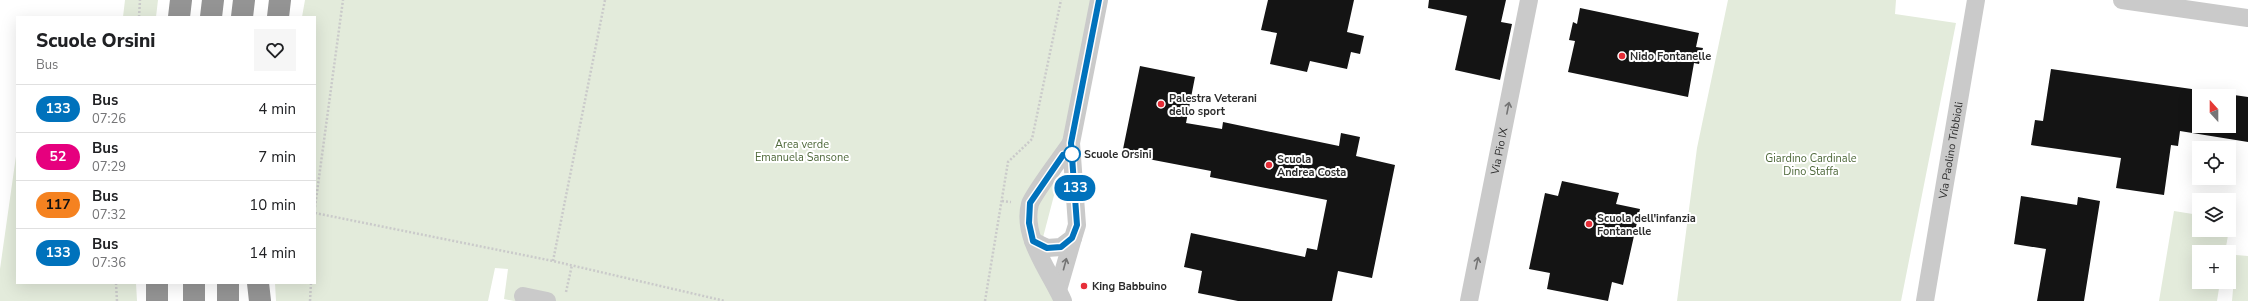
<!DOCTYPE html>
<style>
body{margin:0;font-family:"Nunito Sans",sans-serif;background:#f6f6f6;color:#202124;height:100vh;display:flex;flex-direction:column;font-size:15px;white-space:nowrap}
*{box-sizing:border-box;margin:0}
p{font-size:13px;color:#757577}
.icon{flex:none;width:22px;height:22px;fill:none;stroke:currentColor;stroke-width:2;stroke-linecap:round;stroke-linejoin:round}
.map{position:relative;flex:1;overflow:hidden}
.details{position:absolute;left:16px;top:16px;width:300px;height:268px;display:flex;flex-direction:column;background:#fff;border-radius:0px;box-shadow:0 4px 16px #0002}
.details>*{flex:none}
.badge{padding:0 8px;border-radius:13px;font-size:14px;line-height:26px}
.needle{width:26px;rotate:339deg}
.controls{position:absolute;left:2192px;top:89px;display:grid;gap:8px}
.controls a{display:grid;place-items:center;width:44px;height:44px;border-radius:0px;background:#fff;box-shadow:0 4px 16px #0002;font-size:20px}
.map>.badge{position:absolute;translate:-50% -50%;box-shadow:0 0 0 2px #fff}
.round{display:grid;place-items:center;flex:none;width:42px;height:42px;border-radius:0px;background:#f6f6f6}
.overview{display:flex;align-items:center;justify-content:space-between;height:68px;padding:0 20px}
h1{font-size:19px;font-weight:800;line-height:30px}
ul{padding:0;list-style:none}
li{display:flex;align-items:center;gap:12px;height:48px;padding:0 20px;border-top:1px solid #e0e0e0}
li div{flex:1}
li b{display:block;font-size:15px}
li em{font-style:normal}
li .badge{min-width:44px;font-weight:700;text-align:center}
.map>svg:first-child{display:block}
.green{fill:#e3ebdb}
.building{fill:#141414;fill-rule:evenodd}
.lines{fill:none;stroke-linecap:round;stroke-linejoin:round}
.path{stroke:#cacaca;stroke-width:2.5;stroke-dasharray:2 2;stroke-linecap:butt}
.street{stroke:#cacaca;stroke-width:18}
.highway{stroke:#949494;stroke-width:22}
.oneway{stroke:#747474}
.line-casing{stroke:#fff;stroke-width:9}
.line{stroke:#0072bc;stroke-width:6}
.poi-dot{fill:#e62e38;stroke:#fff;stroke-width:1.5}
.stop-dot{fill:#fff;stroke:#0072bc;stroke-width:2}
.labels{text-anchor:middle;dominant-baseline:central;stroke-width:4;stroke-linejoin:round;paint-order:stroke}
.poi-label{font-size:11px;font-weight:bold;fill:#2d2d2d;stroke:#fff;text-anchor:start}
.park-label{font-size:11px;fill:#4f693b;stroke:#fff}
.street-label{font-size:11px;fill:#2d2d2d;stroke:#fff}
.stop-label{font-size:11px;font-weight:bold;fill:#2d2d2d;stroke:#fff;text-anchor:start}
</style>
<div class="map">
<svg width="2248" height="301" viewBox="0 0 2248 301">
<rect width="100%" height="100%" fill="#fff"/>
<!-- green -->
<path class="green" d="M 125,0 L 158,0 L 156,17 L 123,17 Z
M 305,0 L 1101,0 L 1095,39 L 1041,245 L 1061,301 L 514,301 L 504,299 L 508,269 L 495,268 L 488,301 L 276,301 L 275,283 L 315,283 L 315,17 L 302,17 Z
M 1728,0 L 1896,0 L 1895,14 L 1956,23 L 1901,301 L 1677,301 L 1697,148 Z
M 17,149 L 17,283 L 136,283 L 137,301 L 0,301 L 0,269 Z
M 2174,211 L 2199,215 L 2199,230 L 2229,230 L 2225,252 L 2199,252 L 2199,282 L 2220,282 L 2217,301 L 2159,301 Z
M 2236,255 L 2248,256 L 2248,301 L 2232,301 Z"/>
<!-- building -->
<path class="building" d="M 1268,0 L 1354,0 L 1347,32 L 1364,36 L 1360,54 L 1351,52 L 1347,69 L 1310,61 L 1307,72 L 1270,64 L 1277,33 L 1261,30 Z
M 1429,0 L 1506,0 L 1501,22 L 1512,24 L 1500,80 L 1455,70 L 1467,16 L 1428,8 Z
M 1580,8 L 1699,33 L 1696,47 L 1703,48 L 1699,64 L 1694,63 L 1688,97 L 1568,72 L 1575,41 L 1569,40 L 1573,22 L 1577,24 Z
M 1140,66 L 1195,77 L 1186,123 L 1222,129 L 1223,122 L 1339,146 L 1341,133 L 1360,137 L 1356,156 L 1395,165 L 1372,278 L 1338,271 L 1332,301 L 1238,301 L 1198,293 L 1202,271 L 1184,267 L 1191,233 L 1305,257 L 1307,248 L 1317,250 L 1327,200 L 1210,177 L 1211,171 L 1122,154 Z
M 2051,69 L 2248,97 L 2248,142 L 2180,131 L 2178,146 L 2171,145 L 2164,195 L 2116,188 L 2121,158 L 2031,145 L 2035,120 L 2043,121 ZM 2199,96 L 2229,96 L 2229,126 L 2199,126 Z
M 1562,181 L 1619,193 L 1616,204 L 1640,209 L 1623,285 L 1612,282 L 1608,301 L 1547,289 L 1550,273 L 1529,269 L 1545,193 L 1558,196 Z
M 2021,196 L 2077,205 L 2078,197 L 2100,201 L 2084,301 L 2037,301 L 2046,249 L 2014,244 Z"/>
<g class="lines">
<!-- path -->
<path class="path" d="M 139,17 L 140,0
M 1002,201 L 1011,202
M 315,207 L 343,0
M 315,213 L 553,261 L 725,301
M 553,261 L 605,0
M 116,283 L 117,301
M 566,292 L 572,265
M 310,301 L 311,283
M 985,301 L 1008,162 L 1032,139 L 1061,0"/>
<!-- street -->
<g class="street">
<path d="M 2122,0 L 2248,18"/>
<path d="M 1033,241 L 1047,248 L 1061,247 L 1073,238 L 1077,225 L 1071,143 L 1099,0"/>
<path d="M 1058,290 L 1073,238"/>
<path d="M 523,296 L 547,301"/>
<path d="M 1063,301 C 1051,273 1021,237 1030,204 C 1033,194 1063,155 1071,143"/>
<path id="s1" d="M 1469,301 L 1529,0"/>
<path id="s2" d="M 1925,301 L 1976,0"/>
</g>
<!-- highway -->
<path class="highway" d="M 179,17 L 181,0
M 211,17 L 213,0
M 242,17 L 244,0
M 278,17 L 280,0
M 157,283 L 157,301
M 194,283 L 194,301
M 228,283 L 228,301
M 258,283 L 260,301"/>
</g>
<!-- one-way arrows -->
<defs><path id="oneway-shaft" d="M-6 0H5M1.5-3L5.5 0L1.5 3" fill="none" stroke-width="1.6" stroke-linecap="round" stroke-linejoin="round"/></defs>
<g class="oneway">
<use href="#oneway-shaft" transform="translate(1508 108) rotate(-79)"/>
<use href="#oneway-shaft" transform="translate(1477 263) rotate(-78)"/>
<use href="#oneway-shaft" transform="translate(1065 264) rotate(-75)"/>
</g>
<g class="lines">
<defs>
<path id="line" d="M 1063,155 L 1030,203 L 1029,223 L 1033,241 L 1047,248 L 1061,247 L 1072,238 L 1077,225 L 1071,143 L 1099,0"/>
</defs>
<!-- line casing -->
<use href="#line" class="line-casing"/>
<!-- line -->
<use href="#line" class="line"/>
</g>
<!-- markers -->
<g class="poi-dot">
<circle cx="1622" cy="56" r="4"/>
<circle cx="1161" cy="104" r="4"/>
<circle cx="1269" cy="165" r="4"/>
<circle cx="1589" cy="224" r="4"/>
<circle cx="1084" cy="286" r="4"/>
</g>
<circle class="stop-dot" cx="1072" cy="154" r="8"/>
<g class="labels">
<!-- poi labels -->
<g class="poi-label">
<text x="1630" y="56">Nido Fontanelle</text>
<text x="1169" y="98">Palestra Veterani<tspan x="1169" dy="13">dello sport</tspan></text>
<text x="1277" y="159">Scuola<tspan x="1277" dy="13">Andrea Costa</tspan></text>
<text x="1597" y="218">Scuola dell'infanzia<tspan x="1597" dy="13">Fontanelle</tspan></text>
<text x="1092" y="286">King Babbuino</text>
</g>
<!-- park labels -->
<g class="park-label">
<text x="802" y="144">Area verde<tspan x="802" dy="13">Emanuela Sansone</tspan></text>
<text x="1811" y="158">Giardino Cardinale<tspan x="1811" dy="13">Dino Staffa</tspan></text>
</g>
<!-- street labels -->
<g class="street-label">
<text stroke="none"><textPath href="#s2" startOffset="153">Via Paolino Tribbioli</textPath></text>
<text stroke="none"><textPath href="#s1" startOffset="153">Via Pio IX</textPath></text>
</g>
<!-- stop labels -->
<g class="stop-label">
<text x="1084" y="154">Scuole Orsini</text>
</g>
</g>
</svg>
<div class="controls">
<a><svg class="needle" viewBox="-14 -14 28 28"><path d="M0-13l5 13h-10z" fill="#e53935"/><path d="M0 13l5-13h-10z" fill="#757577"/></svg></a>
<a><svg class="icon" aria-label="locate" viewBox="0 0 24 24"><circle cx="12" cy="12" r="6"/><path d="M12 2v4M12 18v4M2 12h4M18 12h4"/></svg></a>
<a><svg class="icon" aria-label="layers" viewBox="0 0 24 24"><path d="M12 4l9 5-9 5-9-5zM3 14l9 5 9-5"/></svg></a>
<a>+</a>
</div>
<b class="badge" style="left:1075px;top:188px;background:#0072bc;color:#fff">133</b>
<section class="details">
<div class="overview"><div><h1>Scuole Orsini</h1><p>Bus</p></div><a class="round"><svg class="icon" aria-label="heart" viewBox="0 0 24 24"><path d="M12 20l-8-8c-3-5 5-10 8-4 3-6 11-1 8 4z"/></svg></a></div>
<ul>
<li><span class="badge" style="background:#0072bc;color:#fff">133</span><div><b>Bus</b><p>07:26</p></div><em>4 min</em></li>
<li><span class="badge" style="background:#e6007e;color:#fff">52</span><div><b>Bus</b><p>07:29</p></div><em>7 min</em></li>
<li><span class="badge" style="background:#f58220;color:#111">117</span><div><b>Bus</b><p>07:32</p></div><em>10 min</em></li>
<li><span class="badge" style="background:#0072bc;color:#fff">133</span><div><b>Bus</b><p>07:36</p></div><em>14 min</em></li>
</ul>
</section>
</div>
